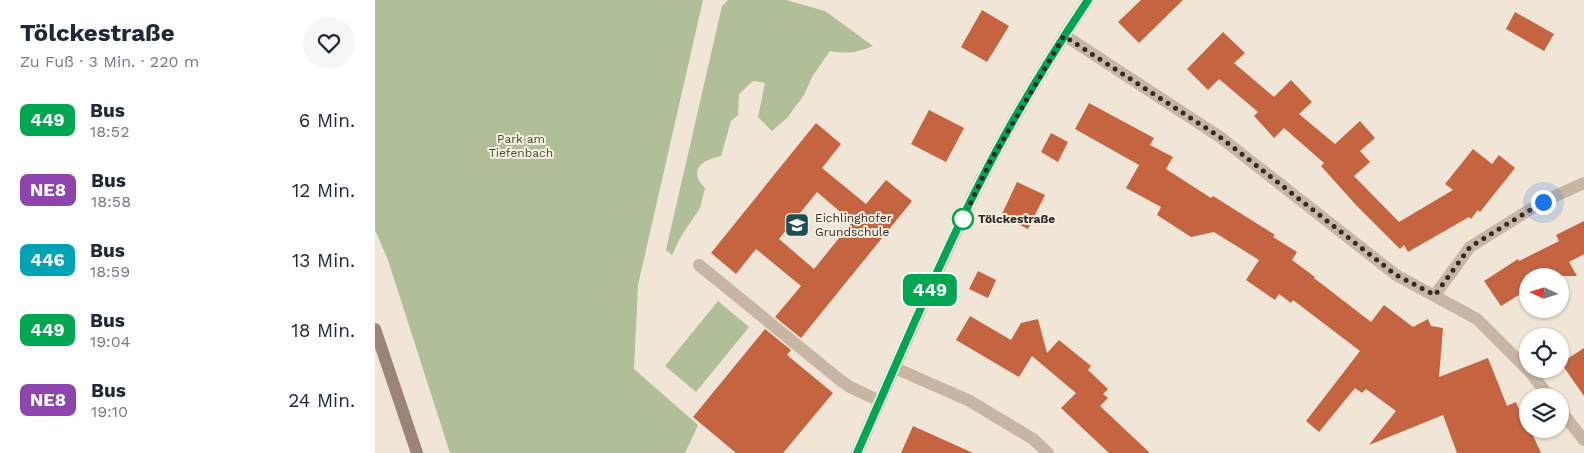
<!DOCTYPE html>
<html lang="de">
<meta charset="utf-8">
<style>
body{margin:0;font-family:"Work Sans",sans-serif;background:#f6f6f7;color:#1f2937;height:100vh;display:flex;flex-direction:column;font-size:19px;white-space:nowrap}
*{box-sizing:border-box;margin:0}
p{font-size:16px;color:#747a83}
.icon{flex:none;width:28px;height:28px;fill:none;stroke:currentColor;stroke-width:2;stroke-linecap:round;stroke-linejoin:round}
.map{position:relative;flex:1;overflow:hidden}
.panel{display:flex;flex-direction:column;background:#fff;width:375px}
.panel>*{flex:none}
.badge{padding:0 10px;border-radius:8px;font-size:18px;line-height:32px}
.needle{width:32px;rotate:274deg}
.fabs{position:absolute;left:1144px;top:268px;display:grid;gap:10px}
.fabs a{display:grid;place-items:center;width:50px;height:50px;border-radius:50%;background:#fff;box-shadow:0 1px 4px #0004;font-size:25px}
.you{position:absolute;width:25px;height:25px;margin:-12px;border:4px solid #fff;border-radius:50%;background:#1a73e8;box-shadow:0 0 0 8px #1a73e833}
.map>.badge{position:absolute;translate:-50% -50%;box-shadow:0 0 0 2px #fff}
.round{display:grid;place-items:center;flex:none;width:52px;height:52px;border-radius:26px;background:#f6f6f7}
.head{display:flex;align-items:center;justify-content:space-between;height:85px;padding:0 20px}
h1{font-size:24px;font-weight:700;line-height:38px}
ul{padding:0;list-style:none}
li{display:flex;align-items:center;gap:15px;height:70px;padding:0 20px}
li div{flex:1}
li b{display:block;font-size:19px}
li em{font-style:normal}
li .badge{min-width:55px;font-weight:700;text-align:center}
main{display:flex;flex:1;min-height:0}
.map>svg:first-child{display:block}
.green{fill:#b1bf98}
.building{fill:#c46441;fill-rule:evenodd}
.lines{fill:none;stroke-linecap:round;stroke-linejoin:round}
.lane{stroke:#c8b5a4;stroke-width:12}
.street{stroke:#c8b5a4;stroke-width:12}
.secondary{stroke:#9b8475;stroke-width:12}
.line-casing{stroke:#fff;stroke-width:11}
.line{stroke:#00a651;stroke-width:8}
.walk{stroke:#332a25;stroke-width:5;stroke-dasharray:0 9}
.stop-dot{fill:#fff;stroke:#00a651;stroke-width:2.5}
.labels{text-anchor:middle;dominant-baseline:central;stroke-width:4;stroke-linejoin:round;paint-order:stroke}
.park-label{font-size:12px;fill:#42512a;stroke:#f8efe3}
.poi-label{font-size:12px;fill:#332a25;stroke:#f8efe3;text-anchor:start}
.stop-label{font-size:12px;font-weight:bold;fill:#332a25;stroke:#f8efe3;text-anchor:start}
</style>
<main>
<section class="panel">
<div class="head"><div><h1>Tölckestraße</h1><p>Zu Fuß · 3 Min. · 220 m</p></div><a class="round"><svg class="icon" aria-label="heart" viewBox="0 0 24 24"><path d="M12 20l-8-8c-3-5 5-10 8-4 3-6 11-1 8 4z"/></svg></a></div>
<ul>
<li><span class="badge" style="background:#00a651;color:#fff">449</span><div><b>Bus</b><p>18:52</p></div><em>6 Min.</em></li>
<li><span class="badge" style="background:#8e44ad;color:#fff">NE8</span><div><b>Bus</b><p>18:58</p></div><em>12 Min.</em></li>
<li><span class="badge" style="background:#00a3b4;color:#fff">446</span><div><b>Bus</b><p>18:59</p></div><em>13 Min.</em></li>
<li><span class="badge" style="background:#00a651;color:#fff">449</span><div><b>Bus</b><p>19:04</p></div><em>18 Min.</em></li>
<li><span class="badge" style="background:#8e44ad;color:#fff">NE8</span><div><b>Bus</b><p>19:10</p></div><em>24 Min.</em></li>
</ul>
</section>
<div class="map">
<svg width="1209" height="453" viewBox="0 0 1209 453">
<rect width="100%" height="100%" fill="#f0e5d7"/>
<!-- green -->
<path class="green" d="M 0,0 L 328,0 L 263,285 L 259,369 L 323,425 L 310,453 L 75,453 L 13,260 L 0,230 Z
M 353,0 L 411,0 L 450,11 L 498,46 C 481,53 472,54 455,51 L 437,77 L 429,95 L 412,118 L 397,131 L 383,117 L 390,83 L 378,81 L 364,94 L 363,115 L 356,121 L 346,156 C 327,160 312,170 330,188 L 325,208 L 305,238 L 297,255 L 291,250 L 347,6 Z
M 343,301 L 374,327 L 321,392 L 290,366 Z"/>
<!-- building -->
<path class="building" d="M 766,0 L 808,0 L 764,43 L 743,22 Z
M 607,10 L 634,26 L 612,62 L 586,47 Z
M 1140,12 L 1179,34 L 1169,51 L 1131,29 Z
M 848,32 L 870,53 L 859,63 L 899,97 L 916,80 L 937,102 L 924,114 L 960,144 L 985,121 L 1000,138 L 985,151 L 995,162 L 979,176 L 1024,222 L 1078,190 L 1070,184 L 1098,149 L 1117,164 L 1124,155 L 1140,168 L 1105,212 L 1103,210 L 1096,219 L 1094,217 L 1033,252 L 1029,245 L 1025,249 L 981,205 L 946,166 L 949,163 L 909,128 L 899,138 L 879,116 L 883,112 L 844,79 L 833,90 L 812,69 Z
M 714,103 L 779,138 L 775,145 L 798,157 L 791,169 L 836,198 L 838,196 L 900,235 L 898,237 L 922,252 L 917,260 L 940,277 L 939,278 L 996,322 L 1009,305 L 1038,327 L 1053,319 L 1056,326 L 1068,328 L 1064,377 L 1113,358 L 1132,406 L 1141,402 L 1146,414 L 1149,413 L 1152,422 L 1152,429 L 1155,429 L 1166,453 L 1082,453 L 1068,415 L 994,445 L 1021,411 L 991,389 L 987,393 L 980,388 L 944,432 L 931,421 L 985,351 L 918,300 L 916,303 L 904,294 L 900,300 L 871,280 L 884,260 L 839,232 L 816,237 L 782,215 L 786,207 L 751,188 L 764,165 L 700,129 Z
M 554,110 L 589,128 L 571,162 L 536,144 Z
M 441,123 L 466,144 L 447,168 L 491,204 L 511,180 L 537,201 L 426,338 L 400,317 L 426,286 L 381,249 L 361,274 L 336,253 ZM 442,192 L 477,222 L 439,269 L 404,239 Z
M 676,133 L 693,142 L 683,162 L 666,152 Z
M 642,182 L 670,195 L 653,229 L 626,216 Z
M 1209,221 L 1209,254 L 1194,262 L 1202,276 L 1152,276 L 1152,290 L 1126,306 L 1109,281 L 1143,259 L 1144,261 L 1184,241 L 1181,235 Z
M 603,271 L 621,280 L 613,298 L 594,289 Z
M 595,316 L 636,340 L 646,323 L 663,319 L 672,353 L 684,340 L 716,366 L 713,370 L 733,389 L 728,394 L 733,398 L 725,406 L 775,453 L 734,453 L 686,408 L 701,393 L 657,356 L 644,377 L 581,340 Z
M 390,329 L 416,350 L 412,355 L 458,393 L 408,453 L 361,453 L 318,417 Z
M 1209,348 L 1209,396 L 1186,363 Z
M 538,426 L 598,453 L 526,453 Z"/>
<g class="lines">
<!-- lane -->
<path class="lane" d="M 324,265 L 465,380 L 475,387 L 505,401"/>
<!-- street -->
<path class="street" d="M 689,35 L 845,137 L 1021,275 L 1102,319 L 1154,371 L 1174,396
M 1060,295 L 1095,247 L 1167,202 L 1209,183
M 520,368 L 595,401 L 658,439 L 673,453
M 1185,410 L 1209,440
M 482,453 C 521,365 559,276 601,190 C 634,124 672,61 713,0"/>
<!-- secondary -->
<path class="secondary" d="M 0,329 L 42,453"/>
</g>
<g class="lines">
<defs>
<path id="line" d="M 482,453 C 521,365 558,276 601,190 C 634,124 672,61 713,0"/>
</defs>
<!-- line casing -->
<use href="#line" class="line-casing"/>
<!-- line -->
<use href="#line" class="line"/>
<!-- walk -->
<path class="walk" d="M 588,219 L 586,223 L 616,160 L 689,36 L 845,137 L 1021,275 L 1060,295 L 1095,247 L 1168,202"/>
</g>
<!-- icons -->
<defs>
<symbol id="school-square" viewBox="-11 -11 22 22"><rect x="-9" y="-9" width="18" height="18" rx="4" fill="#1c4f54" stroke="#f8efe3"/><path d="M0-5L7-2L0 1L-7-2ZM-4 1L0 2.5L4 1V4Q0 6-4 4Z" fill="#fff"/></symbol>
</defs>
<g fill-rule="evenodd">
<use href="#school-square" x="408" y="211" width="28" height="28"/>
</g>
<!-- markers -->
<circle class="stop-dot" cx="588" cy="219" r="10"/>
<g class="labels">
<!-- park labels -->
<g class="park-label">
<text x="146" y="139">Park am<tspan x="146" dy="14">Tiefenbach</tspan></text>
</g>
<!-- poi labels -->
<g class="poi-label">
<text x="440" y="218">Eichlinghofer<tspan x="440" dy="14">Grundschule</tspan></text>
</g>
<!-- stop labels -->
<g class="stop-label">
<text x="603" y="219">Tölckestraße</text>
</g>
</g>
</svg>
<div class="fabs">
<a><svg class="needle" viewBox="-14 -14 28 28"><path d="M0-13l5 13h-10z" fill="#e53935"/><path d="M0 13l5-13h-10z" fill="#747a83"/></svg></a>
<a><svg class="icon" aria-label="locate" viewBox="0 0 24 24"><circle cx="12" cy="12" r="6"/><path d="M12 2v4M12 18v4M2 12h4M18 12h4"/></svg></a>
<a><svg class="icon" aria-label="layers" viewBox="0 0 24 24"><path d="M12 4l9 5-9 5-9-5zM3 14l9 5 9-5"/></svg></a>
</div>
<div class="you" style="left:1168px;top:202px"></div>
<b class="badge" style="left:555px;top:290px;background:#00a651;color:#fff">449</b>
</div>
</main>
